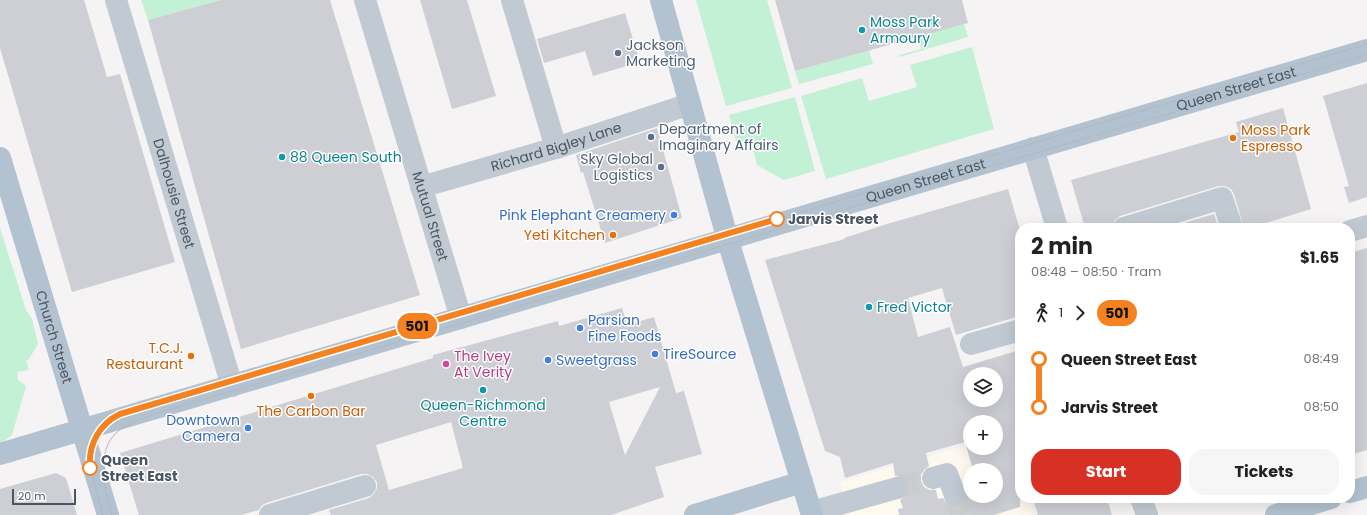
<!DOCTYPE html>
<meta charset="utf-8">
<style>
body{margin:0;font-family:Poppins,sans-serif;background:#f6f6f6;color:#222;height:100vh;display:flex;flex-direction:column;font-size:15px;white-space:nowrap}
*{box-sizing:border-box;margin:0}
p{font-size:13px;color:#767676}
.icon{flex:none;width:22px;height:22px;fill:none;stroke:currentColor;stroke-width:2;stroke-linecap:round;stroke-linejoin:round}
.map{position:relative;flex:1;overflow:hidden}
.panel{position:absolute;left:1015px;top:223px;width:340px;height:280px;display:flex;flex-direction:column;background:#fff;border-radius:16px;box-shadow:0 4px 16px #0002}
.panel>*{flex:none}
.badge{padding:0 8px;border-radius:13px;font-size:14px;line-height:26px}
.fabs{position:absolute;left:963px;top:367px;display:grid;gap:8px}
.fabs a{display:grid;place-items:center;width:40px;height:40px;border-radius:50%;background:#fff;box-shadow:0 4px 16px #0002;font-size:20px}
.scale{position:absolute;left:12px;bottom:10px;width:64px;box-sizing:border-box;padding-left:4px;border:2px solid #4a5661;border-top:0;font-size:11px;line-height:14px;white-space:nowrap;color:#4a5661;-webkit-text-stroke:3px #fff;paint-order:stroke}
.map>.badge{position:absolute;translate:-50% -50%;box-shadow:0 0 0 2px #fff}
.legs{display:flex;align-items:center;gap:6px;height:44px;padding:0 16px;font-size:13px}
.legs p{margin-inline-start:auto}
.overview{display:flex;align-items:center;justify-content:space-between;height:68px;padding:0 16px}
h1{font-size:22px;font-weight:700;line-height:30px}
.cta{display:flex;gap:8px;margin-top:auto;padding:8px 16px}
.cta a{flex:1;height:46px;border-radius:16px;background:#d93025;color:#fff;font-size:16px;font-weight:700;line-height:46px;text-align:center}
.cta a+a{background:#f6f6f6;color:#222}
ul{padding:0 16px;list-style:none}
li{display:flex;align-items:center;gap:14px;height:48px;font-size:15px}
li i{display:grid;place-items:center;width:6px;height:100%;margin:0 5px;background:currentColor}
li i::after{content:'';width:10px;height:10px;margin:-5px;border:3px solid;border-radius:50%;background:#fff}
li p{margin-inline-start:auto}
li:first-child i{background:linear-gradient(#0000 50%,currentColor 0)}
li:last-child i{background:linear-gradient(currentColor 50%,#0000 0)}
.map>svg:first-child{display:block}
.commercial{fill:#fdf9ef;fill-rule:evenodd}
.green{fill:#c3f1d5}
.building{fill:#cdcfd5;fill-rule:evenodd}
.lines{fill:none;stroke-linecap:round;stroke-linejoin:round}
.minor-tunnel{stroke:#caccce;stroke-width:22;stroke-dasharray:22 11;stroke-linecap:butt}
.minor{stroke:#c1cad2;stroke-width:22}
.major{stroke:#b3c2d1;stroke-width:22}
.tram{stroke:#b5b8bd;stroke-width:1}
.line-1-casing{stroke:#fff;stroke-width:9}
.line-1{stroke:#f58220;stroke-width:6}
.culture-dot{fill:#0f9aa8;stroke:#fff;stroke-width:1.5}
.service-dot{fill:#5c6f8a;stroke:#fff;stroke-width:1.5}
.food-dot{fill:#e8710a;stroke:#fff;stroke-width:1.5}
.shop-dot{fill:#3f7fe0;stroke:#fff;stroke-width:1.5}
.stop-1-dot{fill:#fff;stroke:#f58220;stroke-width:2}
.hotel-dot{fill:#d1479c;stroke:#fff;stroke-width:1.5}
.labels{text-anchor:middle;dominant-baseline:central;stroke-width:3;stroke-linejoin:round;paint-order:stroke}
.culture-label{font-size:14px;fill:#0d838f;stroke:#fff;text-anchor:start}
.service-label{font-size:14px;fill:#4e5e75;stroke:#fff;text-anchor:start}
.street-label{font-size:14px;fill:#4a5661;stroke:#fff}
.food-label{font-size:14px;fill:#c56008;stroke:#fff;text-anchor:end}
.shop-label{font-size:14px;fill:#366cbe;stroke:#fff;text-anchor:start}
.stop-label{font-size:14px;font-weight:bold;fill:#4a5661;stroke:#fff;text-anchor:start}
.hotel-label{font-size:14px;fill:#b23c85;stroke:#fff;text-anchor:start}
</style>
<div class="map">
<svg width="1367" height="515" viewBox="0 0 1367 515">
<rect width="100%" height="100%" fill="#f5f3f3"/>
<!-- commercial -->
<path class="commercial" d="M 970,444 L 970,448 L 996,448 L 1020,498 L 1029,498 L 1034,515 L 850,515 L 840,482 ZM 970,470 L 996,470 L 996,496 L 970,496 Z"/>
<!-- green -->
<path class="green" d="M 141,0 L 221,0 L 148,20 Z
M 696,0 L 767,0 L 792,88 L 726,106 Z
M 964,24 L 968,37 L 900,57 L 899,55 L 921,49 L 918,36 Z
M 972,47 L 994,129 L 826,179 L 801,96 L 862,78 L 869,101 L 917,87 L 910,65 Z
M 869,50 L 873,64 L 799,84 L 795,71 Z
M 795,97 L 815,171 L 784,180 L 757,165 L 752,145 L 738,148 L 729,115 Z
M 0,228 L 26,310 L 32,319 L 38,344 L 29,359 L 26,361 L 29,370 L 17,372 L 18,380 L 26,386 L 12,435 L 0,444 Z"/>
<!-- building -->
<path class="building" d="M 0,0 L 84,0 L 107,77 L 120,74 L 175,262 L 72,292 L 0,48 Z
M 221,0 L 330,0 L 420,295 L 241,349 L 148,20 Z
M 420,0 L 467,0 L 496,96 L 452,109 Z
M 775,0 L 962,0 L 968,23 L 795,71 Z
M 625,13 L 640,62 L 593,76 L 585,51 L 544,63 L 537,39 Z
M 1367,83 L 1367,197 L 1349,203 L 1344,187 L 1349,186 L 1323,96 Z
M 1283,108 L 1311,209 L 1263,224 L 1264,228 L 1244,228 L 1234,194 L 1231,189 L 1225,186 L 1219,186 L 1120,216 L 1115,220 L 1112,228 L 1085,228 L 1071,180 L 1239,132 L 1236,122 Z
M 657,128 L 682,218 L 605,243 L 583,172 L 581,173 L 576,155 Z
M 1008,189 L 1020,230 L 1020,316 L 956,335 L 942,288 L 908,298 L 918,337 L 950,327 L 963,367 L 1020,350 L 1020,507 L 994,515 L 899,515 L 898,509 L 903,508 L 900,500 L 906,496 L 909,491 L 909,485 L 905,479 L 900,476 L 895,476 L 893,463 L 845,478 L 840,457 L 825,451 L 765,260 L 845,239 L 844,238 L 887,224 ZM 970,374 L 996,374 L 996,400 L 970,400 ZM 970,422 L 996,422 L 996,448 L 970,448 ZM 965,442 L 973,470 L 996,470 L 996,496 L 970,496 L 970,490 L 967,491 L 967,497 L 964,503 L 959,507 L 953,507 L 947,504 L 943,498 L 938,499 L 936,490 L 930,490 L 924,487 L 921,481 L 921,475 L 924,470 L 929,466 L 926,453 Z
M 1214,214 L 1219,228 L 1167,228 Z
M 1367,248 L 1367,450 L 1350,455 L 1350,253 Z
M 622,308 L 627,325 L 654,317 L 676,393 L 684,391 L 702,454 L 655,467 L 664,497 L 611,515 L 331,515 L 329,510 L 369,498 L 374,494 L 377,488 L 377,482 L 373,477 L 367,474 L 361,474 L 266,503 L 261,506 L 259,510 L 241,515 L 139,515 L 120,453 L 433,358 L 433,355 L 558,321 L 559,326 ZM 660,387 L 625,455 L 609,402 ZM 451,422 L 463,468 L 389,490 L 376,445 Z
M 56,473 L 66,478 L 77,515 L 0,515 L 0,489 Z
M 1033,498 L 1107,498 L 1112,515 L 1038,515 Z"/>
<g class="lines">
<!-- minor-tunnel -->
<path class="minor-tunnel" d="M 897,488 L 933,478
M 955,495 L 962,515"/>
<!-- minor -->
<g class="minor">
<path id="s1" d="M 116,0 L 232,386"/>
<path id="s2" d="M 365,0 L 461,318"/>
<path d="M 512,0 L 556,148"/>
<path d="M 1033,148 L 1057,228"/>
<path id="s3" d="M 421,187 L 556,148 L 690,104"/>
<path d="M 1124,228 L 1222,198 L 1232,228"/>
<path d="M 1350,231 L 1367,226"/>
<path d="M 971,344 L 1020,330"/>
<path d="M 933,478 L 947,474 L 955,495"/>
<path d="M 1141,498 L 1147,515"/>
<path d="M 811,512 L 897,488"/>
<path d="M 270,515 L 365,486"/>
</g>
<!-- major -->
<g class="major">
<path d="M 661,0 L 729,244 L 812,515"/>
<path id="s4" d="M 0,158 L 108,515"/>
<path id="s5" d="M 0,454 L 1367,50"/>
<path d="M 1350,492 L 1367,487"/>
<path d="M 695,515 L 802,482"/>
<path d="M 1276,515 L 1331,498"/>
</g>
<!-- tram -->
<path class="tram" d="M 103,515 C 93,479 75,435 120,414 L 1367,44
M 112,515 C 105,491 95,453 116,433 C 128,422 146,418 161,412 L 1367,55"/>
</g>
<g class="lines">
<defs>
<path id="line-1" d="M 90,468 C 88,445 99,424 120,414 L 777,219"/>
</defs>
<!-- line-1 casing -->
<use href="#line-1" class="line-1-casing"/>
<!-- line-1 -->
<use href="#line-1" class="line-1"/>
</g>
<!-- markers -->
<g class="culture-dot">
<circle cx="862" cy="30" r="4"/>
<circle cx="282" cy="157" r="4"/>
<circle cx="869" cy="307" r="4"/>
<circle cx="483" cy="390" r="4"/>
</g>
<g class="service-dot">
<circle cx="618" cy="53" r="4"/>
<circle cx="651" cy="137" r="4"/>
<circle cx="661" cy="167" r="4"/>
</g>
<g class="food-dot">
<circle cx="1233" cy="138" r="4"/>
<circle cx="613" cy="235" r="4"/>
<circle cx="191" cy="356" r="4"/>
<circle cx="311" cy="396" r="4"/>
</g>
<g class="shop-dot">
<circle cx="674" cy="215" r="4"/>
<circle cx="580" cy="328" r="4"/>
<circle cx="655" cy="354" r="4"/>
<circle cx="548" cy="360" r="4"/>
<circle cx="248" cy="428" r="4"/>
</g>
<g class="stop-1-dot">
<circle cx="777" cy="219" r="7"/>
<circle cx="90" cy="468" r="7"/>
</g>
<circle class="hotel-dot" cx="446" cy="364" r="4"/>
<g class="labels">
<!-- culture labels -->
<g class="culture-label">
<text x="870" y="22">Moss Park<tspan x="870" dy="16">Armoury</tspan></text>
<text x="290" y="157">88 Queen South</text>
<text x="877" y="307">Fred Victor</text>
<text x="483" y="405" text-anchor="middle">Queen-Richmond<tspan x="483" dy="16">Centre</tspan></text>
</g>
<!-- service labels -->
<g class="service-label">
<text x="626" y="45">Jackson<tspan x="626" dy="16">Marketing</tspan></text>
<text x="659" y="129">Department of<tspan x="659" dy="16">Imaginary Affairs</tspan></text>
<text x="653" y="159" text-anchor="end">Sky Global<tspan x="653" dy="16">Logistics</tspan></text>
</g>
<!-- street labels -->
<g class="street-label">
<text stroke="none"><textPath href="#s5" startOffset="1289">Queen Street East</textPath></text>
<text stroke="none"><textPath href="#s3" startOffset="141">Richard Bigley Lane</textPath></text>
<text stroke="none"><textPath href="#s5" startOffset="965">Queen Street East</textPath></text>
<text stroke="none"><textPath href="#s1" startOffset="202">Dalhousie Street</textPath></text>
<text stroke="none"><textPath href="#s2" startOffset="226">Mutual Street</textPath></text>
<text stroke="none"><textPath href="#s4" startOffset="187">Church Street</textPath></text>
</g>
<!-- food labels -->
<g class="food-label">
<text x="1241" y="130" text-anchor="start">Moss Park<tspan x="1241" dy="16">Espresso</tspan></text>
<text x="605" y="235">Yeti Kitchen</text>
<text x="183" y="348">T.C.J.<tspan x="183" dy="16">Restaurant</tspan></text>
<text x="311" y="411" text-anchor="middle">The Carbon Bar</text>
</g>
<!-- shop labels -->
<g class="shop-label">
<text x="666" y="215" text-anchor="end">Pink Elephant Creamery</text>
<text x="588" y="320">Parsian<tspan x="588" dy="16">Fine Foods</tspan></text>
<text x="663" y="354">TireSource</text>
<text x="556" y="360">Sweetgrass</text>
<text x="240" y="420" text-anchor="end">Downtown<tspan x="240" dy="16">Camera</tspan></text>
</g>
<!-- stop labels -->
<g class="stop-label">
<text x="788" y="219">Jarvis Street</text>
<text x="101" y="460">Queen<tspan x="101" dy="16">Street East</tspan></text>
</g>
<!-- hotel labels -->
<g class="hotel-label">
<text x="454" y="356">The Ivey<tspan x="454" dy="16">At Verity</tspan></text>
</g>
</g>
</svg>
<div class="fabs">
<a><svg class="icon" aria-label="layers" viewBox="0 0 24 24"><path d="M12 4l9 5-9 5-9-5zM3 14l9 5 9-5"/></svg></a>
<a>+</a>
<a>−</a>
</div>
<div class="scale">20 m</div>
<b class="badge" style="left:417px;top:326px;background:#f58220;color:#111">501</b>
<section class="panel">
<div class="overview"><div><h1>2 min</h1><p>08:48 – 08:50 · Tram</p></div><b>$1.65</b></div>
<div class="legs"><svg class="icon" aria-label="walk" viewBox="0 0 24 24"><circle cx="13" cy="4" r="2"/><path d="M13 8l-2 6 4 7M11 14l-3 7M7 12l3-4h3l4 4"/></svg>1<svg class="icon" aria-label="forward" viewBox="0 0 24 24"><path d="M9 5l7 7-7 7"/></svg><b class="badge" style="background:#f58220;color:#111">501</b></div>
<ul>
<li><i style="color:#f58220"></i><b>Queen Street East</b><p>08:49</p></li>
<li><i style="color:#f58220"></i><b>Jarvis Street</b><p>08:50</p></li>
</ul>
<div class="cta"><a>Start</a><a>Tickets</a></div>
</section>
</div>
